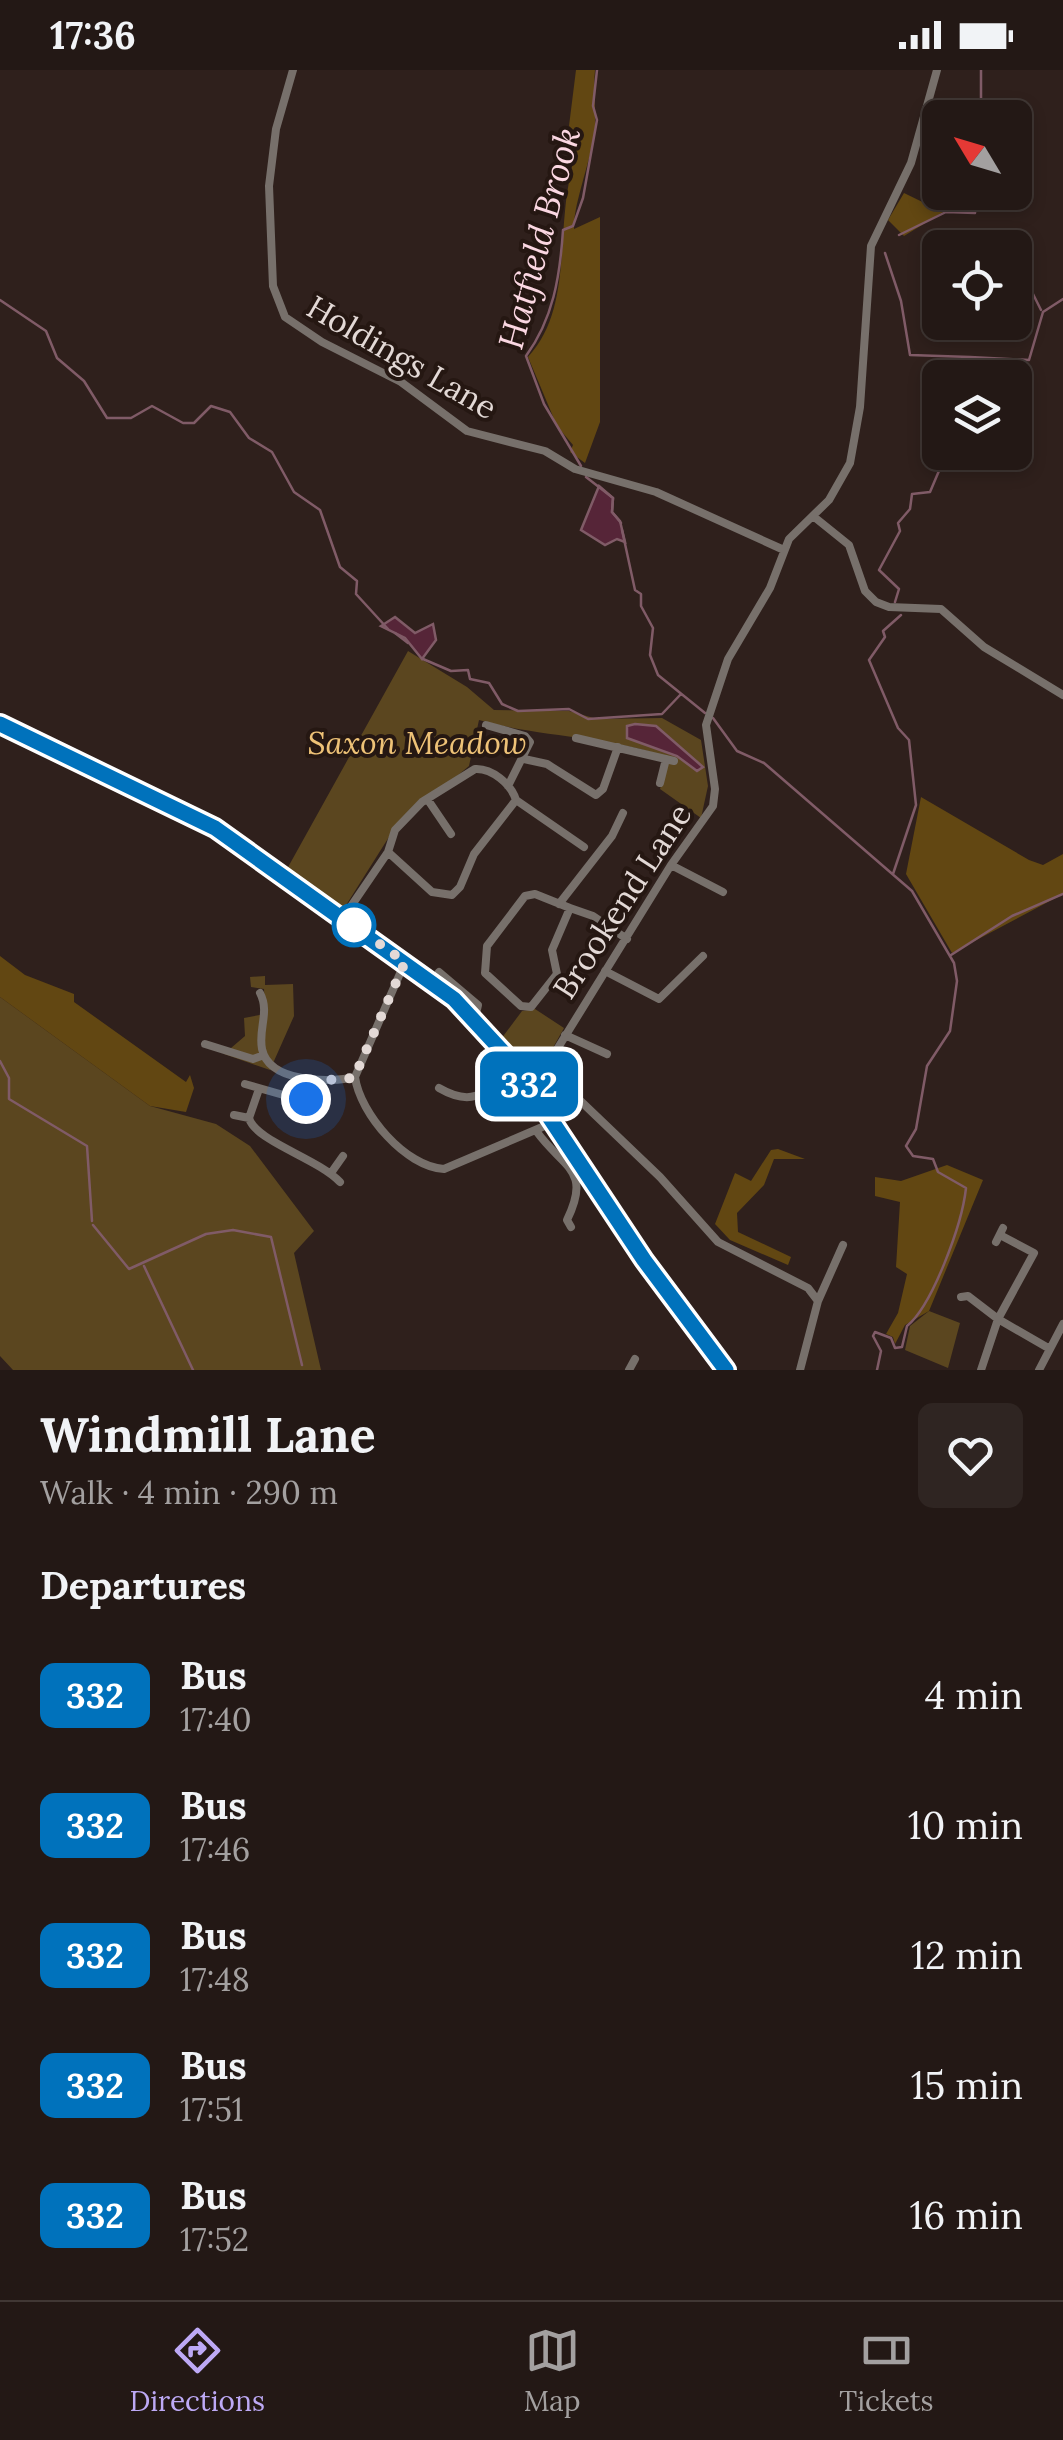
<!DOCTYPE html>
<meta charset="utf-8">
<style>
body{margin:0;font-family:Lora,serif;background:#2f2522;color:#f1f3f6;height:100vh;display:flex;flex-direction:column;font-size:38px;white-space:nowrap}
*{box-sizing:border-box;margin:0}
p{font-size:32px;color:#a3a0a0}
.icon{flex:none;width:55px;height:55px;fill:none;stroke:currentColor;stroke-width:2;stroke-linecap:round;stroke-linejoin:round}
.map{position:relative;height:1300px;overflow:hidden}
.side{display:flex;flex-direction:column;background:#231815;flex:1}
.side>*{flex:none}
.badge{padding:0 20px;border-radius:15px;font-size:35px;line-height:65px}
.needle{width:65px;rotate:308deg}
.fabs{position:absolute;left:922px;top:30px;display:grid;gap:20px}
.fabs a{display:grid;place-items:center;width:110px;height:110px;border-radius:15px;background:#231815;box-shadow:0 5px 15px #0003,0 0 0 2px #403734;font-size:50px}
.you{position:absolute;width:50px;height:50px;margin:-25px;border:8px solid #fff;border-radius:50%;background:#1a73e8;box-shadow:0 0 0 15px #1a73e833}
.map>.badge{position:absolute;translate:-50% -50%;box-shadow:0 0 0 5px #fff}
h2{padding:0 40px;font-size:38px;line-height:90px}
.round{display:grid;place-items:center;flex:none;width:105px;height:105px;border-radius:15px;background:#2f2522}
.summary{display:flex;align-items:center;justify-content:space-between;height:170px;padding:0 40px}
h1{font-size:48px;font-weight:700;line-height:75px}
ul{padding:0;list-style:none}
li{display:flex;align-items:center;gap:30px;height:130px;padding:0 40px}
li div{flex:1}
li b{display:block;font-size:38px}
li em{font-style:normal}
li .badge{min-width:110px;font-weight:700;text-align:center}
.status{display:flex;justify-content:space-between;align-items:center;height:70px;padding:0 50px;background:#231815;direction:ltr}
.status svg{height:28px;fill:currentColor}
.menu{display:flex;justify-content:space-around;align-items:center;height:140px;border-top:2px solid #403734;background:#231815;font-size:28px;color:#a3a0a0}
.menu a{display:grid;justify-items:center;gap:5px}
.menu .current{color:#bda9f5}
.map>svg:first-child{display:block}
.green{fill:#5b461f}
.forest{fill:#624712}
.water{fill:#562538;stroke:#805b67;stroke-width:2.5}
.lines{fill:none;stroke-linecap:round;stroke-linejoin:round}
.stream{stroke:#805b67;stroke-width:2.5}
.minor{stroke:#77706b;stroke-width:8}
.major{stroke:#cbbdb3;stroke-width:10}
.line-casing{stroke:#fff;stroke-width:22}
.line{stroke:#0072bc;stroke-width:15}
.walk{stroke:#e3d9d6;stroke-width:10;stroke-dasharray:0 18}
.stop-dot{fill:#fff;stroke:#0072bc;stroke-width:5}
.labels{text-anchor:middle;dominant-baseline:central;stroke-width:8;stroke-linejoin:round;paint-order:stroke}
.street-label{font-size:32px;fill:#e3d9d6;stroke:#251712}
.park-label{font-size:32px;font-style:italic;fill:#eec277;stroke:#251712}
.water-label{font-size:35px;font-style:italic;fill:#fbd7e2;stroke:#251712}
</style>
<div class="status"><b>17:36</b><svg viewBox="0 0 49 12"><path d="M0 12V9h3v3zM5 12V6h3v6zM10 12V3h3v9zM15 12V0h3v12zM26 1h20v11H26zM47 4h2v5h-2z"/></svg></div>
<div class="map">
<svg width="1063" height="1300" viewBox="0 0 1063 1300">
<rect width="100%" height="100%" fill="#2f201c"/>
<!-- green -->
<path class="green" d="M 408,581 L 467,617 L 494,640 L 569,641 L 597,649 L 662,648 L 701,670 L 708,716 L 701,748 L 660,719 L 669,688 C 607,665 542,668 479,650 L 469,696 L 439,721 L 419,730 L 399,751 L 343,840 L 287,799 Z
M 265,906 L 265,915 L 293,914 L 294,946 L 270,1000 L 224,984 L 245,966 L 244,948 L 265,944 L 264,919 L 251,917 L 250,907 Z
M 0,927 L 150,1036 L 216,1054 L 250,1076 L 314,1161 L 294,1183 L 321,1300 L 13,1300 L 0,1286 Z
M 535,939 L 564,958 L 550,983 L 527,1003 L 501,969 L 522,941 Z
M 929,1241 L 960,1253 L 948,1298 L 905,1280 L 910,1256 Z"/>
<!-- forest -->
<path class="forest" d="M 576,0 L 595,0 C 593,19 596,38 595,57 C 592,89 573,134 574,159 L 600,147 L 600,352 L 585,393 L 570,382 L 573,375 L 557,356 L 528,287 C 564,248 560,191 565,141 C 567,115 574,90 578,64 L 569,56 Z
M 904,123 L 943,142 L 904,166 L 888,150 Z
M 921,727 L 1029,790 L 1043,795 L 1063,784 L 1063,824 L 952,883 L 906,804 Z
M 0,886 L 25,905 L 74,924 L 74,932 L 186,1012 L 190,1005 L 194,1018 L 186,1042 L 150,1036 L 0,927 Z
M 778,1079 L 805,1089 L 774,1089 L 764,1115 L 737,1143 L 738,1162 L 791,1187 L 788,1195 L 730,1170 L 715,1154 L 735,1103 L 751,1111 L 771,1080 Z
M 947,1095 L 983,1110 L 929,1241 L 905,1255 L 895,1274 L 893,1267 L 886,1264 L 898,1243 L 907,1204 L 896,1197 L 900,1132 L 875,1126 L 875,1107 L 901,1111 Z"/>
<!-- water -->
<path class="water" d="M 599,416 L 613,428 L 612,442 L 620,451 L 625,472 L 617,469 L 605,475 L 581,460 Z
M 395,547 L 415,563 L 433,554 L 436,570 L 422,589 L 405,568 L 381,556 Z
M 635,654 L 656,656 L 703,697 L 697,701 L 677,686 L 627,668 L 627,656 Z"/>
<g class="lines">
<!-- stream -->
<path class="stream" d="M 981,0 L 981,48
M 899,165 L 946,142 L 975,143 L 976,122
M 885,183 L 901,231 L 910,285 L 970,287
M 1024,206 L 1041,240
M 0,230 L 46,261 L 57,288 L 84,311 L 107,348 L 131,348 L 152,336 L 183,353 L 194,353 L 211,336 L 230,342 L 249,368 L 272,382 L 294,422 L 320,440 L 340,497 L 357,511 L 356,524 L 388,559
M 967,308 L 970,287 L 1029,290 L 1043,242 L 1063,229
M 581,396 L 544,334 L 526,286 C 553,249 560,207 563,160 L 573,156 L 583,128 L 597,50 L 593,36 L 597,0
M 586,407 L 613,428 L 612,442 L 621,453
M 622,460 L 635,520 L 641,524 L 641,536 L 653,558 L 650,585 L 658,605 L 705,643
M 895,532 L 899,519 L 879,500 L 900,461 L 898,453 L 910,439 L 912,424 L 930,422 L 947,382
M 395,563 L 408,573
M 423,589 L 451,601 L 468,600 L 470,609 L 489,613 L 502,634 L 518,641 L 569,639 L 588,649 L 662,644 L 681,624
M 713,648 L 737,681 L 764,693 L 912,821 L 954,893 L 957,911 L 950,961 L 927,996 L 916,1059 L 906,1076 L 913,1086 L 933,1089 L 938,1102 L 966,1118 C 962,1155 932,1236 907,1256 L 902,1277 L 895,1278 L 891,1268 L 875,1262 L 873,1266 L 881,1281 L 877,1300
M 893,804 L 916,735 L 909,670 L 898,658 L 869,590 L 885,567 L 883,561 L 901,545
M 951,885 L 1012,846 L 1063,824
M 0,991 L 9,1008 L 9,1029 L 87,1076 L 92,1151
M 93,1155 L 129,1199 L 206,1164 L 233,1160 L 271,1167 L 302,1295
M 144,1196 L 193,1300"/>
<!-- minor -->
<path class="minor" d="M 293,0 L 276,59 L 269,116 L 273,216 L 285,247 L 322,272 L 401,312 L 467,361 L 545,381 L 575,399 L 656,422 L 784,480
M 813,446 L 849,475 L 865,521 L 876,532 L 889,537 L 941,539 L 984,577 L 1063,625
M 486,655 L 525,666 L 530,672 L 508,716
M 576,668 L 674,691
M 524,689 L 547,694 L 596,725 L 603,719 L 618,677
M 660,713 L 666,689
M 428,730 L 451,764
M 388,782 L 432,822 L 452,825 L 460,817 L 474,784 L 516,730
M 671,795 L 723,822
M 559,834 L 612,766 L 623,743
M 570,838 L 535,824 L 525,826 L 487,876 L 485,903 L 521,936 L 531,937 L 557,904 L 552,880 L 570,838 L 593,846 L 627,869
M 343,848 L 388,782 L 395,760 L 422,732 L 475,699 C 492,698 511,714 516,730 L 584,777
M 405,892 L 355,1007 C 360,1044 406,1097 444,1099 L 554,1052
M 605,901 L 659,929 L 703,886
M 439,902 L 478,935 L 475,948
M 260,923 C 270,942 258,959 262,979 C 269,1013 330,1013 355,1007
M 565,965 L 607,984
M 205,974 L 253,989 L 264,985
M 545,997 L 660,1107 L 718,1172 L 808,1218 L 818,1231 L 800,1300
M 528,1013 L 556,981 L 671,795 L 713,736 L 715,719 L 706,655 L 728,589 L 770,518 L 789,469 L 829,430 L 850,393 L 860,337 L 871,176 L 911,93 L 937,0
M 245,1014 L 301,1030 L 309,1026 L 316,1011
M 439,1018 C 477,1040 487,1019 515,994
M 234,1045 L 249,1048 L 259,1019
M 249,1048 C 255,1071 317,1088 340,1112
M 537,1062 C 563,1098 592,1099 567,1150 L 571,1157
M 331,1103 L 343,1086
M 996,1172 L 1003,1158
M 961,1227 L 968,1226 L 998,1249 L 1034,1183 L 1000,1165
M 818,1231 L 843,1175
M 629,1300 L 635,1289
M 981,1300 L 998,1249 L 1050,1279
M 1039,1300 L 1063,1254"/>
<!-- major -->
<path class="major" d="M 0,654 L 215,759 L 454,929 L 515,994 L 644,1189 L 726,1300"/>
</g>
<g class="lines">
<defs>
<path id="line" d="M 0,654 L 215,758 L 454,929 L 514,994 L 644,1190 L 726,1300"/>
</defs>
<!-- line casing -->
<use href="#line" class="line-casing"/>
<!-- line -->
<use href="#line" class="line"/>
<!-- walk -->
<path class="walk" d="M 306,1029 L 316,1011 L 354,1008 L 405,892 L 343,848 L 354,855"/>
</g>
<!-- markers -->
<circle class="stop-dot" cx="354" cy="855" r="20"/>
<g class="labels">
<!-- street labels -->
<g class="street-label">
<text transform="translate(402 287) rotate(30)">Holdings Lane</text>
<text transform="translate(622 831) rotate(-57)">Brookend Lane</text>
</g>
<!-- park labels -->
<g class="park-label">
<text x="417" y="672">Saxon Meadow</text>
</g>
<!-- water labels -->
<g class="water-label">
<text transform="translate(539 168) rotate(-75)">Hatfield Brook</text>
</g>
</g>
</svg>
<div class="fabs">
<a><svg class="needle" viewBox="-14 -14 28 28"><path d="M0-13l5 13h-10z" fill="#e53935"/><path d="M0 13l5-13h-10z" fill="#a3a0a0"/></svg></a>
<a><svg class="icon" aria-label="locate" viewBox="0 0 24 24"><circle cx="12" cy="12" r="6"/><path d="M12 2v4M12 18v4M2 12h4M18 12h4"/></svg></a>
<a><svg class="icon" aria-label="layers" viewBox="0 0 24 24"><path d="M12 4l9 5-9 5-9-5zM3 14l9 5 9-5"/></svg></a>
</div>
<div class="you" style="left:306px;top:1029px"></div>
<b class="badge" style="left:529px;top:1014px;background:#0072bc;color:#fff">332</b>
</div>
<section class="side">
<div class="summary"><div><h1>Windmill Lane</h1><p>Walk · 4 min · 290 m</p></div><a class="round"><svg class="icon" aria-label="heart" viewBox="0 0 24 24"><path d="M12 20l-8-8c-3-5 5-10 8-4 3-6 11-1 8 4z"/></svg></a></div>
<h2>Departures</h2>
<ul>
<li><span class="badge" style="background:#0072bc;color:#fff">332</span><div><b>Bus</b><p>17:40</p></div><em>4 min</em></li>
<li><span class="badge" style="background:#0072bc;color:#fff">332</span><div><b>Bus</b><p>17:46</p></div><em>10 min</em></li>
<li><span class="badge" style="background:#0072bc;color:#fff">332</span><div><b>Bus</b><p>17:48</p></div><em>12 min</em></li>
<li><span class="badge" style="background:#0072bc;color:#fff">332</span><div><b>Bus</b><p>17:51</p></div><em>15 min</em></li>
<li><span class="badge" style="background:#0072bc;color:#fff">332</span><div><b>Bus</b><p>17:52</p></div><em>16 min</em></li>
</ul>
</section>
<nav class="menu">
<a class="current"><svg class="icon" aria-label="directions" viewBox="0 0 24 24"><path d="M12 3l9 9-9 9-9-9zM9 14v-3h6M13 9l2 2-2 2"/></svg>Directions</a>
<a><svg class="icon" aria-label="map" viewBox="0 0 24 24"><path d="M3 6l6-2 6 2 6-2v14l-6 2-6-2-6 2zM9 4v14M15 6v14"/></svg>Map</a>
<a><svg class="icon" aria-label="tickets" viewBox="0 0 24 24"><path d="M3 7h18v10H3zM15 7v10"/></svg>Tickets</a>
</nav>
